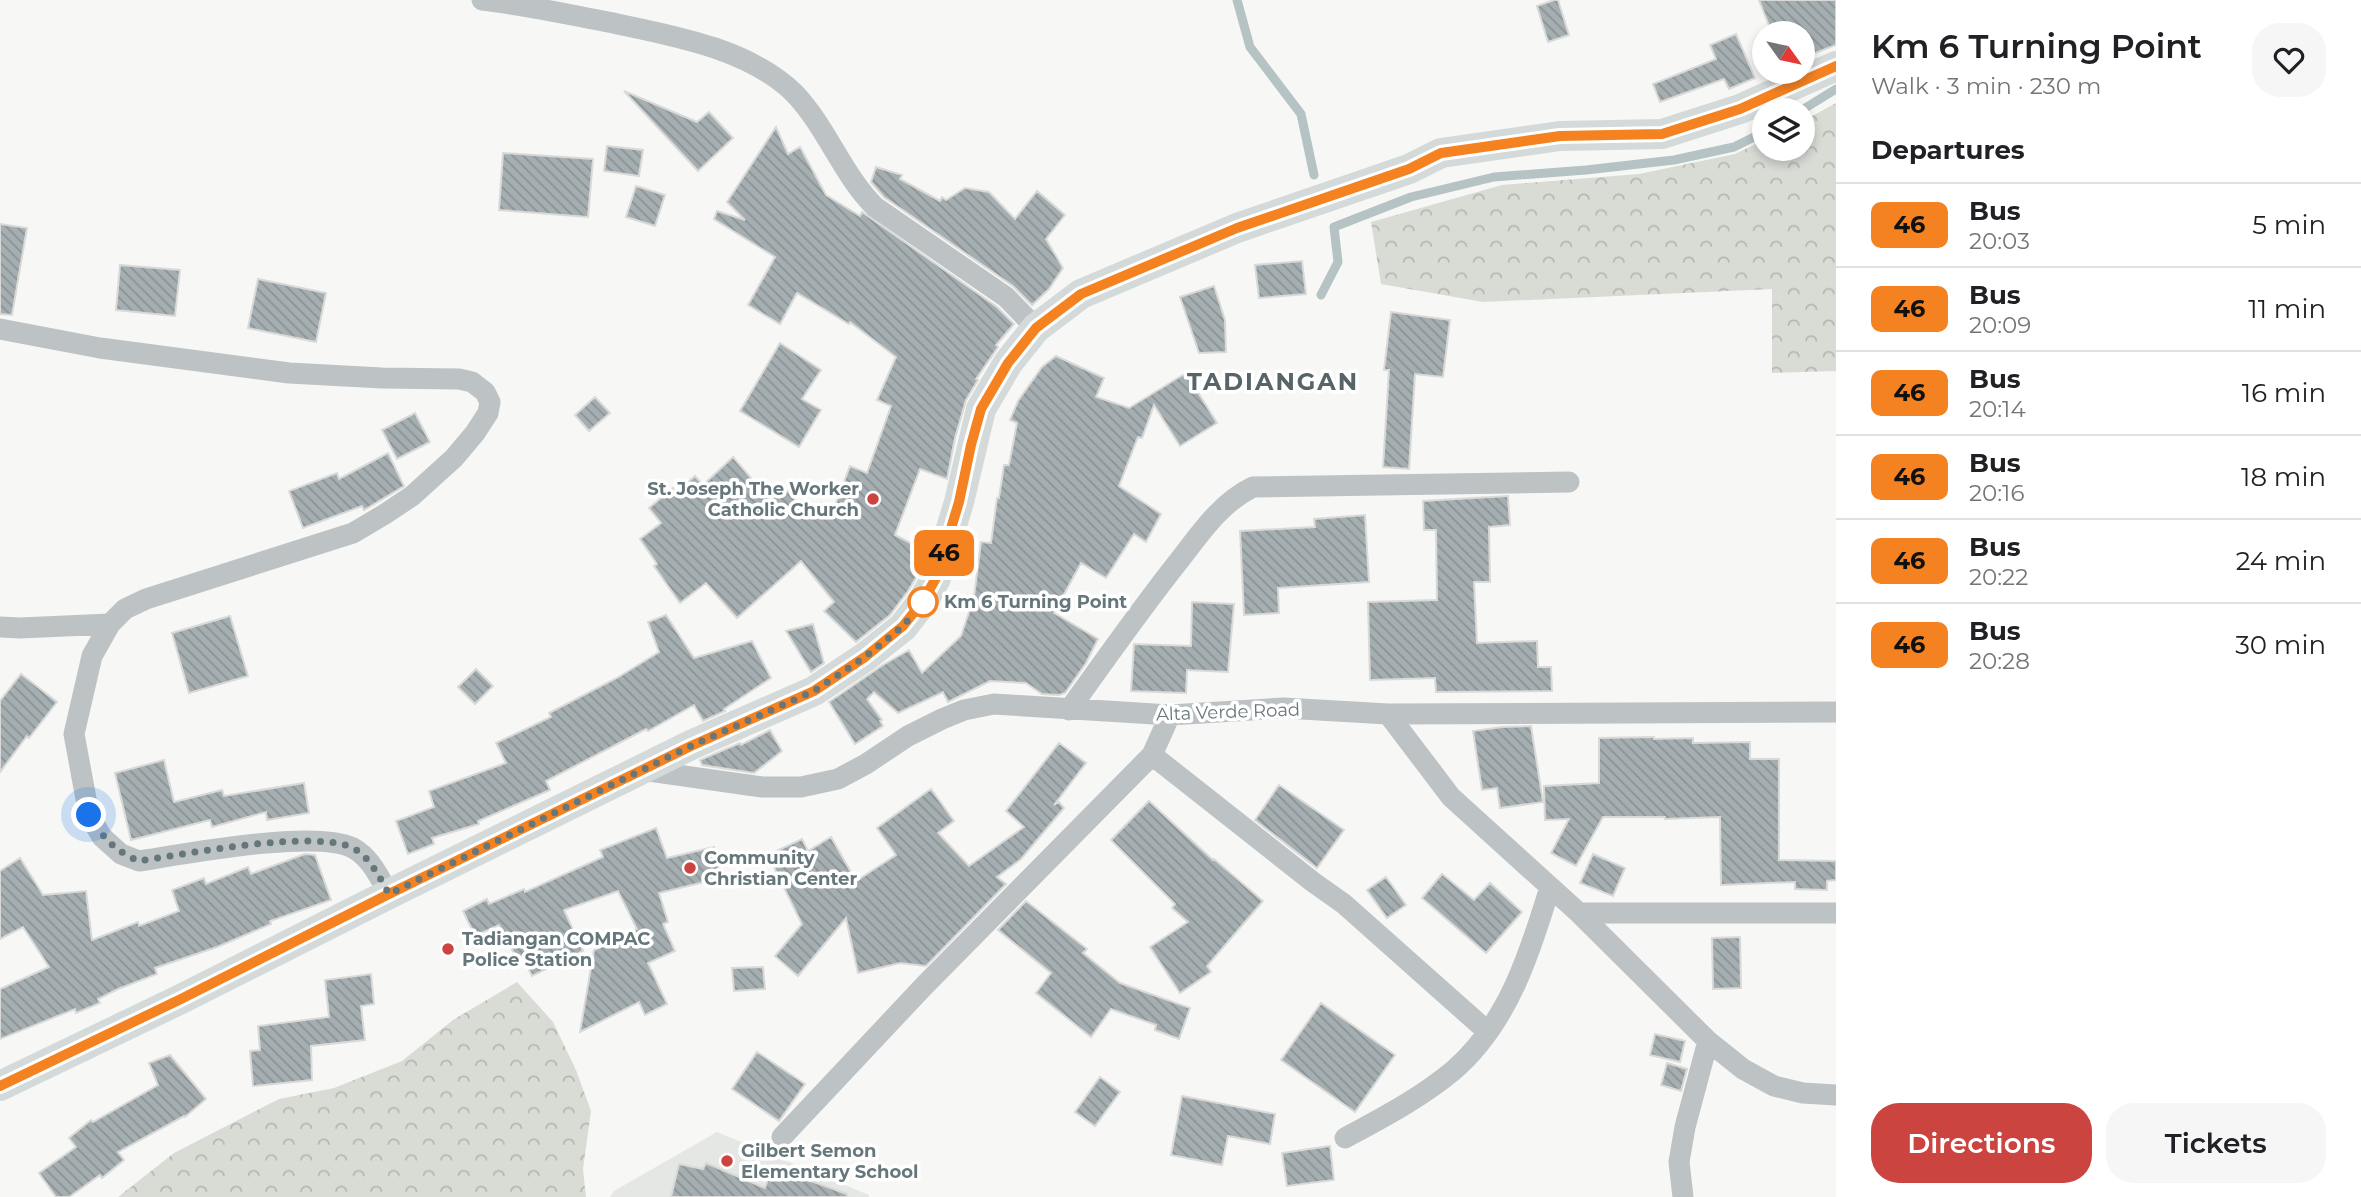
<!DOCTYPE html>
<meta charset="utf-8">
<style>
body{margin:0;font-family:Montserrat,sans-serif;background:#f6f6f6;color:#202124;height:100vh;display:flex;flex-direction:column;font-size:26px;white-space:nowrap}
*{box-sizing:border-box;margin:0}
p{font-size:23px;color:#757577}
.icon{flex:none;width:38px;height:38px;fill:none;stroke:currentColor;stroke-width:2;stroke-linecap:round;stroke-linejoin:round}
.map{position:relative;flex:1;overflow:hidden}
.side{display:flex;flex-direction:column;background:#fff;width:525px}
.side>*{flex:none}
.badge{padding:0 14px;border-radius:10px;font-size:24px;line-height:46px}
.needle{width:46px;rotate:123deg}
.fabs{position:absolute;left:1752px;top:21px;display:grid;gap:14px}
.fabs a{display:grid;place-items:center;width:63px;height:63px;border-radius:50%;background:#fff;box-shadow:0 4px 10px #0003;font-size:35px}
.you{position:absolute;width:35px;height:35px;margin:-18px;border:5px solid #fff;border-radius:50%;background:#1a73e8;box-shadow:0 0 0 10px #1a73e833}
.map>.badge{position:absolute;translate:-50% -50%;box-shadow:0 0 0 4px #fff}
h2{padding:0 35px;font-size:26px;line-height:63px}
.round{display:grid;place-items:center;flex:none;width:74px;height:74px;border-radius:28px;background:#f6f6f6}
.head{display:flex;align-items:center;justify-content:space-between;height:119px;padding:0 35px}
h1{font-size:33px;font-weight:600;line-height:52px}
.action{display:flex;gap:14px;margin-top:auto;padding:14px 35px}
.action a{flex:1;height:80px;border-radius:28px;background:#cc4440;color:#fff;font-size:28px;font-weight:600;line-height:80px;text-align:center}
.action a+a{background:#f6f6f6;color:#202124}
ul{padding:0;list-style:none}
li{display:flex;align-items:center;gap:21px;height:84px;padding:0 35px;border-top:2px solid #e0e0e0}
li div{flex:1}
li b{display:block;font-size:26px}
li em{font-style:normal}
li .badge{min-width:77px;font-weight:700;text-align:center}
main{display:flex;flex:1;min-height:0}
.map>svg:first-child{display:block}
.built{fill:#e5e7e5}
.forest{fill:url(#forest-crowns)}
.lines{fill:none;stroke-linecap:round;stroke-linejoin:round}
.stream{stroke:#b5c3c4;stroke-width:9}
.building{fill:url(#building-back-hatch);stroke:#d9d9d8;stroke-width:2}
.street{stroke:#bdc2c4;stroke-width:21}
.secondary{stroke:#d4d9da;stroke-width:30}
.line-casing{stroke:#fff;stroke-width:16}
.line{stroke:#f58220;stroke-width:10}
.walk{stroke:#66777c;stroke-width:7;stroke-dasharray:0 12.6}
.poi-dot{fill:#cc4440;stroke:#fff;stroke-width:2.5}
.stop-dot{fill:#fff;stroke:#f58220;stroke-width:3.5}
.labels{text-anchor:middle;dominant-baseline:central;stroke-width:7;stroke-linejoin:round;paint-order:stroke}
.poi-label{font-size:18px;font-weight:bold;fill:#66777c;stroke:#fff;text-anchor:start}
.stop-label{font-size:18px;font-weight:bold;fill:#66777c;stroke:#fff;text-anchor:start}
.street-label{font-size:18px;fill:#66777c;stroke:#fff}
.district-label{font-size:24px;font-weight:bold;letter-spacing:2px;fill:#576468;stroke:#fff}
</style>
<main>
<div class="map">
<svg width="1836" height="1197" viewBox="0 0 1836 1197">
<defs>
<pattern id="forest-crowns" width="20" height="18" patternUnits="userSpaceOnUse" patternTransform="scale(1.75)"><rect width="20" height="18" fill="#d9dcd5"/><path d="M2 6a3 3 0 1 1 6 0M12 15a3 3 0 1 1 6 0" fill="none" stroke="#b4b7b2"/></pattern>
<pattern id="building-back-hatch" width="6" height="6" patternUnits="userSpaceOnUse" patternTransform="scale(1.75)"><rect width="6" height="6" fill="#a5aeb1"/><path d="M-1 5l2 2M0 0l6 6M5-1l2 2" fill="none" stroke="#8a9295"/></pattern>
</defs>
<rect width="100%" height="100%" fill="#f7f7f5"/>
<!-- built -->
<path class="built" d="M 717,1132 L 869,1195 L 869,1197 L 610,1197 L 614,1191 Z"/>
<!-- forest -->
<path class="forest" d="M 1836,103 L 1836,371 L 1772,373 L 1772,289 L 1483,302 L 1381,284 L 1371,222 L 1502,185 L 1639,174 L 1735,154 L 1764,140 L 1764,149 L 1802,149 L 1803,121 Z
M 517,982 L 553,1022 L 576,1070 L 591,1111 L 583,1169 L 586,1197 L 118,1197 L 174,1153 L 279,1099 L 334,1088 L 402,1061 L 453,1020 Z"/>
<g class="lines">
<!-- stream -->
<path class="stream" d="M 1237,0 L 1250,47 L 1301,114 L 1314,175
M 1802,110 L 1836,89
M 1321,295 L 1338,262 L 1334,227 L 1411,197 L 1494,177 L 1586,170 L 1674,160 L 1734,147 L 1764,132"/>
</g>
<!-- building -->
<path class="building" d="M 1554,0 L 1558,0 L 1569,35 L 1548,42 L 1537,6 Z
M 1759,0 L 1836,0 L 1836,45 L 1802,58 L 1802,33 L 1772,33 Z
M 1736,34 L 1755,78 L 1729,89 L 1724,79 L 1660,102 L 1653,84 L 1716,59 L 1710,45 Z
M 624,91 L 697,122 L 709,112 L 733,138 L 698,171 Z
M 776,127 L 788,154 L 800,147 L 826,195 L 860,216 L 862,212 L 997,307 L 1014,324 L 996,345 L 998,347 L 976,379 L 978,380 L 966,400 L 955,438 L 947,479 L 920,469 L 895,535 L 926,551 L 920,571 L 908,591 L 890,615 L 856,642 L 824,611 L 834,602 L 801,561 L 737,618 L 706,583 L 680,603 L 654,566 L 657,564 L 640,539 L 661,523 L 649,508 L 673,488 L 676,493 L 695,476 L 703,485 L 733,457 L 769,499 L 783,486 L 808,514 L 821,503 L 831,516 L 850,466 L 867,473 L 891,406 L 877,400 L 896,357 L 850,322 L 849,324 L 797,293 L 780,324 L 748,305 L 775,257 L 714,219 L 717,211 L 745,220 L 727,202 Z
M 607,146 L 643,150 L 639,176 L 604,171 Z
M 503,153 L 593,159 L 588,217 L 499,210 Z
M 876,167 L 902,175 L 900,179 L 940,201 L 942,197 L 946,200 L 965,188 L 989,192 L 1015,219 L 1037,191 L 1065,215 L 1046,239 L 1063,268 L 1049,289 L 1032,305 L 1013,286 L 884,197 L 871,182 Z
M 636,186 L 665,195 L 655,226 L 626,217 Z
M 0,224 L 27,228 L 12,315 L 0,314 Z
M 1302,261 L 1306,294 L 1259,298 L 1255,265 Z
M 120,265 L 180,270 L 175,316 L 116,310 Z
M 258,279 L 326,293 L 316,342 L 248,328 Z
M 1214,286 L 1225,320 L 1226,352 L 1199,353 L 1180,297 Z
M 1391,312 L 1450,320 L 1443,377 L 1415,374 L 1409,469 L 1383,467 L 1389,370 L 1384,370 Z
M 780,343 L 821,370 L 802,399 L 821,410 L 799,447 L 740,411 Z
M 1056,356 L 1104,378 L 1096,397 L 1129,408 L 1186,373 L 1217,423 L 1180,446 L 1154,405 L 1142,438 L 1138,437 L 1119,486 L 1161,514 L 1146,542 L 1134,534 L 1106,578 L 1081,563 L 1054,613 L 1098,639 L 1086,663 L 1065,693 L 1059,695 L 1042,694 L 1026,683 L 990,681 L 948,702 L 943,692 L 898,713 L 874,692 L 867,699 L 882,720 L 880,721 L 883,726 L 855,744 L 829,702 L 883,665 L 909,650 L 922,673 L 961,636 L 974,597 L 981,542 L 991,543 L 997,498 L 999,498 L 1004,465 L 1009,465 L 1017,423 L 1010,420 L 1018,401 L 1042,367 Z
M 595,397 L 610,413 L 589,431 L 575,415 Z
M 415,413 L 430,442 L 397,459 L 382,430 Z
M 388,453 L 404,486 L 364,510 L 362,506 L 303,528 L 289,491 L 337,473 L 339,479 Z
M 1508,496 L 1510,525 L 1489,527 L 1490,582 L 1474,582 L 1477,643 L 1537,641 L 1538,667 L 1551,667 L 1552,691 L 1436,692 L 1435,678 L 1370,680 L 1368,602 L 1437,600 L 1436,530 L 1424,530 L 1423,501 Z
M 1365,515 L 1369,582 L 1278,588 L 1279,613 L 1244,615 L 1240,531 L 1315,527 L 1314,519 Z
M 1192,602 L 1234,604 L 1228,672 L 1187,670 L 1186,693 L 1131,691 L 1134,644 L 1191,646 Z
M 666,615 L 694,658 L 752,641 L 771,678 L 724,709 L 725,711 L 703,721 L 694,705 L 648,731 L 646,729 L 546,781 L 550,790 L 478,821 L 479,824 L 432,838 L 434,844 L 408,854 L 396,821 L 434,807 L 429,791 L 506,763 L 496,743 L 551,717 L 549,713 L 617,678 L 659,652 L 648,622 Z
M 230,616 L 248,676 L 189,693 L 172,633 Z
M 813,624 L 824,663 L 811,672 L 786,631 Z
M 476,669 L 493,686 L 475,704 L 458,687 Z
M 21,674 L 57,702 L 29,738 L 27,736 L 0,772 L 0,701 Z
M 1531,726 L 1543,802 L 1500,808 L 1497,788 L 1482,790 L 1473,731 L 1502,727 Z
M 770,730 L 782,751 L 754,773 L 702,765 L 700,760 L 740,743 L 741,745 Z
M 1654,737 L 1654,739 L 1693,738 L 1693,743 L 1750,742 L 1750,759 L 1779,759 L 1779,860 L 1836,861 L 1836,880 L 1827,881 L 1827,890 L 1795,889 L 1795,882 L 1721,885 L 1720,817 L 1665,819 L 1665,817 L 1603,817 L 1576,866 L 1551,853 L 1569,819 L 1545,820 L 1544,786 L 1599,783 L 1599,738 Z
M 1059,743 L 1086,763 L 1054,805 L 1059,802 L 1064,808 L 1021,859 L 997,877 L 1006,884 L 926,966 L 900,963 L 858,973 L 846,918 L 798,976 L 775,956 L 802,924 L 768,855 L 802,839 L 808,851 L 831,837 L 856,881 L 896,855 L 877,828 L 931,789 L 954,821 L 938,833 L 969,866 L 1024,827 L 1006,811 Z
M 164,760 L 174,802 L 222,790 L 224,796 L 304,783 L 309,813 L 267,820 L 266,812 L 212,827 L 210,820 L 131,840 L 115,773 Z
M 1279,785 L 1344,830 L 1317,868 L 1255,820 Z
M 1149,801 L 1213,860 L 1214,859 L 1263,901 L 1207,966 L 1211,972 L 1180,993 L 1150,947 L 1188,922 L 1172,908 L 1175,904 L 1111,840 Z
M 656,828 L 667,858 L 714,847 L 721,878 L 659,893 L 668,922 L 663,924 L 675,951 L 648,963 L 667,1004 L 645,1015 L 639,1002 L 580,1032 L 594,950 L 637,929 L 618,891 L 564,910 L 583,951 L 532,976 L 522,956 L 517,959 L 499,925 L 475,936 L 463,911 L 487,899 L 489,904 L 524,889 L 525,892 L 603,857 L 600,850 Z
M 305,854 L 315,855 L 331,900 L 270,921 L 271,924 L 217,947 L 155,968 L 157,974 L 118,989 L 98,999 L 100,1003 L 76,1013 L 75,1009 L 0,1039 L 0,989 L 49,967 L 23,927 L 0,939 L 0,871 L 20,858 L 43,895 L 86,891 L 92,940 L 138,922 L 139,926 L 179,911 L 172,890 L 204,878 L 206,884 L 248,867 L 251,874 Z
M 1593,854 L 1625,868 L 1613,896 L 1580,883 Z
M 1442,874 L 1474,900 L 1490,883 L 1522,912 L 1486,953 L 1422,898 Z
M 1386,877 L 1406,905 L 1387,918 L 1367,890 Z
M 1026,901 L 1087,949 L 1083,953 L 1120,983 L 1190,1008 L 1179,1039 L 1155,1030 L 1156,1025 L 1111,1009 L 1091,1037 L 1036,993 L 1051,973 L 998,930 Z
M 1740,937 L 1741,988 L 1713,989 L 1712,938 Z
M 763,967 L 765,989 L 734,991 L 732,968 Z
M 371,974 L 374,1004 L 361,1006 L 365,1040 L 311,1046 L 312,1080 L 253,1086 L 250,1051 L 260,1050 L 258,1026 L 329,1017 L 325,980 Z
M 1321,1003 L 1395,1055 L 1355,1112 L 1281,1060 Z
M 1655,1034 L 1685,1041 L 1680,1062 L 1650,1055 Z
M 757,1052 L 805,1084 L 779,1121 L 732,1089 Z
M 170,1055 L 206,1099 L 185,1117 L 184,1116 L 118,1152 L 124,1160 L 102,1178 L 100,1175 L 69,1197 L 56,1197 L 39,1173 L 76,1147 L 69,1138 L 91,1120 L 93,1122 L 158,1085 L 149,1063 Z
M 1667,1063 L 1687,1069 L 1681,1091 L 1661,1085 Z
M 1100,1077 L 1120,1092 L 1095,1126 L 1075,1112 Z
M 1182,1096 L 1275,1114 L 1270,1144 L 1228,1136 L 1222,1165 L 1171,1155 Z
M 1330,1146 L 1334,1180 L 1287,1186 L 1282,1153 Z
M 706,1163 L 765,1188 L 772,1167 L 847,1194 L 847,1197 L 671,1197 L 679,1164 L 703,1169 Z"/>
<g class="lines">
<!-- street -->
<path class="street" d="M 482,0 C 525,5 566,14 608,22 C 670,35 749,48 795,94 C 827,128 842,174 875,207 L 1006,297 L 1036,328
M 0,329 L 100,348 L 289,373 L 382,378 L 459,379 L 472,382 L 485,392 L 490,402 L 488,413 L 475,433 L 454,458 L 412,496 L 385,514 L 353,533 L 146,599 L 125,609 L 110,624 L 92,656 L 74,734 L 89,815 L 102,837 L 121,854 L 139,861 C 185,854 315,829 353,848 C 371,858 379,877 389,894
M 0,627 L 20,628 L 110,624
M 1069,710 C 1105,660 1140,610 1178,562 C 1200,534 1220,503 1253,487 L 1569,482
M 1388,714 L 1451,797 L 1579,913 L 1708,1041 L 1743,1069 L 1774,1086 L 1803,1093 L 1836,1095
M 1152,755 L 1313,882 L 1344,904 L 1488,1032
M 642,770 L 762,787 L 801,787 L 838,779 L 866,764 L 908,736 L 942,719 L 964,710 L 994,704 L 1170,715 L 1284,708 L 1388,714 L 1836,712
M 1579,913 L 1836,913
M 782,1137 L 924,986 L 1152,755 L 1170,715
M 1345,1138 C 1382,1118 1422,1097 1454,1070 C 1508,1023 1530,953 1550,887
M 1683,1197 L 1679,1162 L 1685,1127 L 1708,1041"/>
<!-- secondary -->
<path class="secondary" d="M 0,1086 L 181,999 L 389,894 L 691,745 L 814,691 L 865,657 L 903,627 L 923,601 L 936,578 L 959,502 L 981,409 L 1008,363 L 1036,328 L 1081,294 L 1237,228 L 1409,169 L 1441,153 L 1560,136 L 1662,134 L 1740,109 L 1836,66"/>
</g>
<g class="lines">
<defs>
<path id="line" d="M 0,1086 L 181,999 L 389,894 L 691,746 L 814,691 L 865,657 L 903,626 L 923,601 L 936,578 L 959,502 L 971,445 L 981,409 L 1008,363 L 1036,328 L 1081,294 L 1237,228 L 1409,169 L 1441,153 L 1560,136 L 1662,134 L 1740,109 L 1836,66"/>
</defs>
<!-- line casing -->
<use href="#line" class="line-casing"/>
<!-- line -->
<use href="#line" class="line"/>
<!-- walk -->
<path class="walk" d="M 89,815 C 102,837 115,851 139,861 C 185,854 315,829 353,848 C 371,858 379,877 389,894 L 691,746 L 814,691 L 865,657 L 903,626 L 923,602"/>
</g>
<!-- markers -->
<g class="poi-dot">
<circle cx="873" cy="499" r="7"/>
<circle cx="690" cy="868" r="7"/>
<circle cx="448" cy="949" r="7"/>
<circle cx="727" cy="1161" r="7"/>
</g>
<circle class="stop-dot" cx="923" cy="602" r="14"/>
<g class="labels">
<!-- poi labels -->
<g class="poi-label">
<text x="859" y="489" text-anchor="end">St. Joseph The Worker<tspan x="859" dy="21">Catholic Church</tspan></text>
<text x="704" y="858">Community<tspan x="704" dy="21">Christian Center</tspan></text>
<text x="462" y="939">Tadiangan COMPAC<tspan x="462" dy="21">Police Station</tspan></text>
<text x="741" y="1151">Gilbert Semon<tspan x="741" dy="21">Elementary School</tspan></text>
</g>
<!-- stop labels -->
<g class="stop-label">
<text x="944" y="602">Km 6 Turning Point</text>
</g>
<!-- street labels -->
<g class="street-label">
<text transform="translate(1228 712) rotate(-2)">Alta Verde Road</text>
</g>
<!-- district labels -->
<g class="district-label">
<text x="1273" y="381">TADIANGAN</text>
</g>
</g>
</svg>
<div class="fabs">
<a><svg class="needle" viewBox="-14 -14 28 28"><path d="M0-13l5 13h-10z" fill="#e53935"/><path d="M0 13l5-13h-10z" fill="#757577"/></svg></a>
<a><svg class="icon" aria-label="layers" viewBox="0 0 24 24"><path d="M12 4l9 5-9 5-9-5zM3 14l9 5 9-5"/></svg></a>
</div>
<div class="you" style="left:89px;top:815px"></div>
<b class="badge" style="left:944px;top:553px;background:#f58220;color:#111">46</b>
</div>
<section class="side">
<div class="head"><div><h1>Km 6 Turning Point</h1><p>Walk · 3 min · 230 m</p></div><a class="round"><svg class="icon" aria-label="heart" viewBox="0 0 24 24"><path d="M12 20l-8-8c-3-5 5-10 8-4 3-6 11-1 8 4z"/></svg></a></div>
<h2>Departures</h2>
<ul>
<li><span class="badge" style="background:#f58220;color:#111">46</span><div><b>Bus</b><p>20:03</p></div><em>5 min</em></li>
<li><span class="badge" style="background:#f58220;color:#111">46</span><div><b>Bus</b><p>20:09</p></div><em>11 min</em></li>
<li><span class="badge" style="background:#f58220;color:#111">46</span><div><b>Bus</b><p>20:14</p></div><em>16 min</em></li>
<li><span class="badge" style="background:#f58220;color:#111">46</span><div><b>Bus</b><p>20:16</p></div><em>18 min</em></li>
<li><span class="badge" style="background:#f58220;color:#111">46</span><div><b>Bus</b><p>20:22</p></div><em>24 min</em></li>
<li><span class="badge" style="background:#f58220;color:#111">46</span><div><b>Bus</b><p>20:28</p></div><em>30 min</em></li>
</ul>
<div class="action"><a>Directions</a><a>Tickets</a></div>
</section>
</main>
